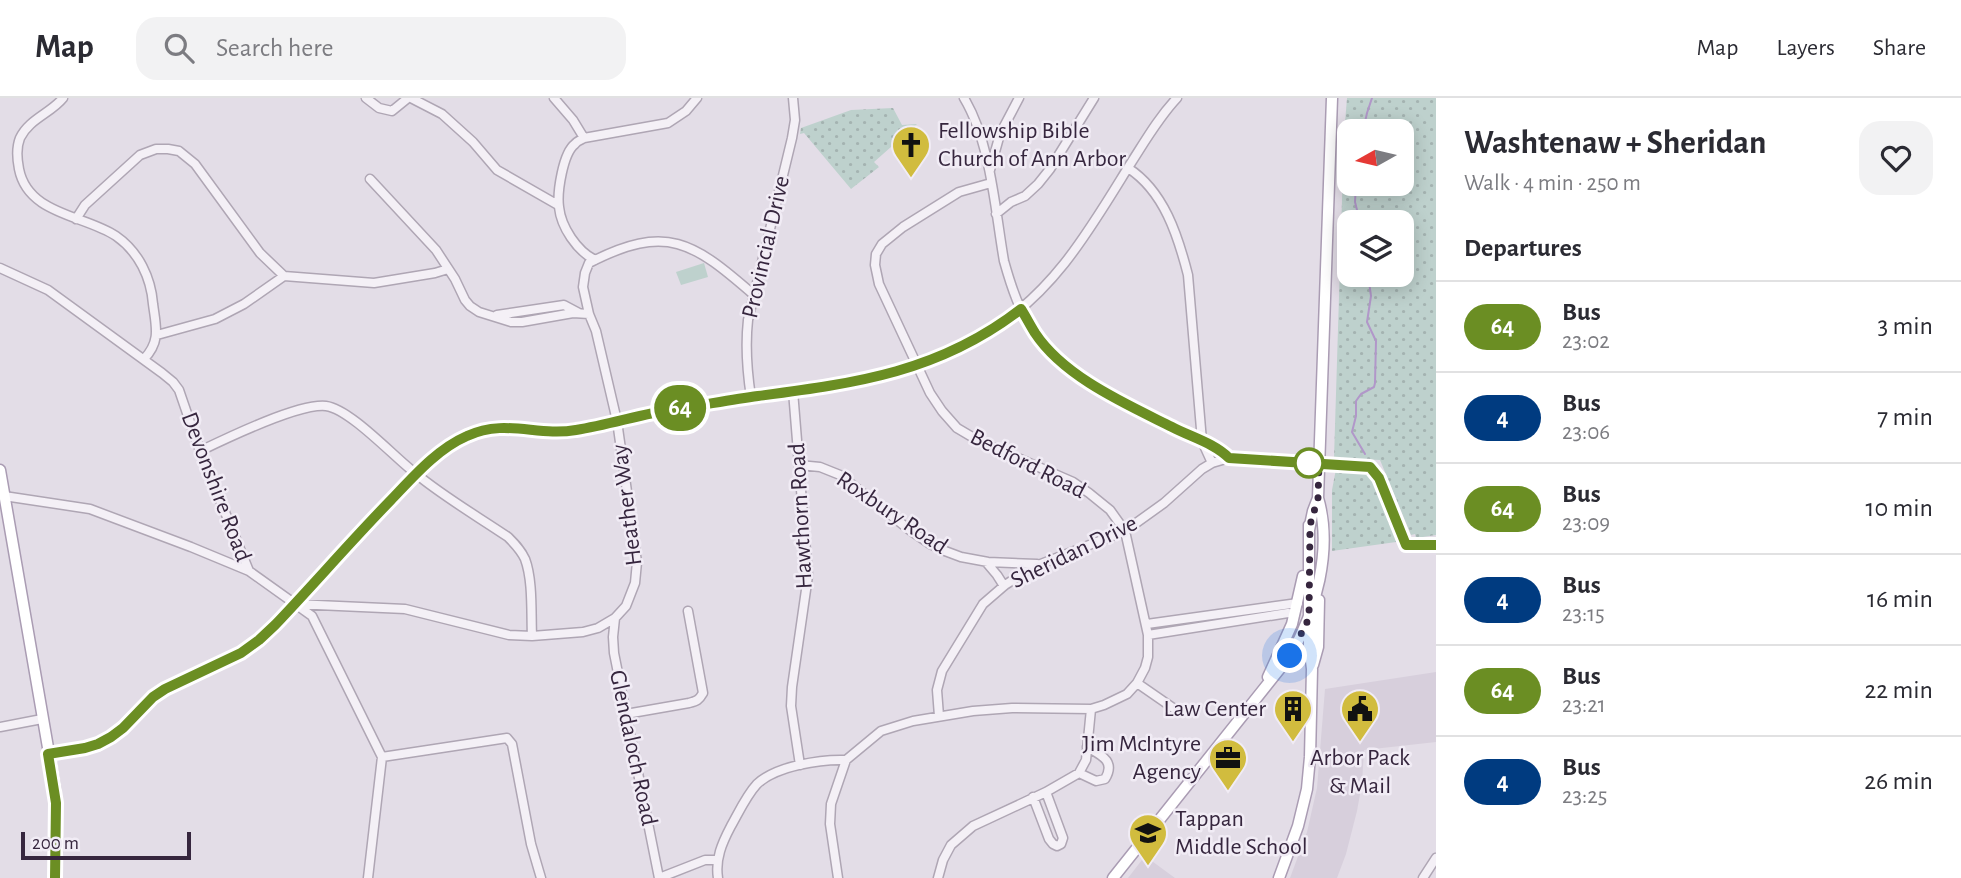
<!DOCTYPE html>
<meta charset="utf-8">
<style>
body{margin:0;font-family:"Alegreya Sans",sans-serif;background:#f2f2f3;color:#2b2b33;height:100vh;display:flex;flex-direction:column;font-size:26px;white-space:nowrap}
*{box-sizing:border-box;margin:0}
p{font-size:23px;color:#7c7c81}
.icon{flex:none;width:38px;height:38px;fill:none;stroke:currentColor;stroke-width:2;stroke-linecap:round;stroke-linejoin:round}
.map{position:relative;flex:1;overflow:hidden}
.details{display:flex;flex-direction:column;background:#fff;width:525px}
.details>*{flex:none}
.badge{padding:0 14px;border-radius:23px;font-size:24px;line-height:46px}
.needle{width:46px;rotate:262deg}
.tools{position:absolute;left:1337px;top:21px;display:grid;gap:14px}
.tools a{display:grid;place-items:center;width:77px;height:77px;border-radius:14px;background:#fff;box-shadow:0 4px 18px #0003;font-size:35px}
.scale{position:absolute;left:21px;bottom:18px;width:170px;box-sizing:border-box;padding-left:7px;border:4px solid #36263e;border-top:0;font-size:19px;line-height:24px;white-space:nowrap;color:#36263e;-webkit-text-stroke:5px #f1ecf5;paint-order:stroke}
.you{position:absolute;width:35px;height:35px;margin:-18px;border:5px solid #fff;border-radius:50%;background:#1a73e8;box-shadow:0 0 0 10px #1a73e833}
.map>.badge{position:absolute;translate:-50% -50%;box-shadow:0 0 0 4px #fff}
h2{padding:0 28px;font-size:26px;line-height:63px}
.round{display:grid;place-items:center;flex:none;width:74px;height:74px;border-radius:21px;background:#f2f2f3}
.overview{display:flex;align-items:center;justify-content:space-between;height:119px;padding:0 28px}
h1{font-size:33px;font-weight:700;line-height:52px}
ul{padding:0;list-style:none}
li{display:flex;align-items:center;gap:21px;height:91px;padding:0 28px;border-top:2px solid #e1e1e2}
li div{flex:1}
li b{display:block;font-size:26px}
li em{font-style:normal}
li .badge{min-width:77px;font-weight:700;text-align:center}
header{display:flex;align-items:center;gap:42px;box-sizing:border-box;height:98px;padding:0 35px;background:#fff;border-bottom:2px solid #e1e1e2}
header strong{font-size:33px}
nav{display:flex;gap:38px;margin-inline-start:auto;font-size:24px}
.search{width:490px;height:63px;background:#f2f2f3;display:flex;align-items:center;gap:18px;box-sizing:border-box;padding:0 24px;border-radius:21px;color:#7c7c81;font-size:26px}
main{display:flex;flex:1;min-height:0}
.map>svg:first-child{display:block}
.built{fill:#d7cfdc}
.grass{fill:#bed1cd}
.park{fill:url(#park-dots);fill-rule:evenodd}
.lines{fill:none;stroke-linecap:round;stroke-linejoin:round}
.stream{stroke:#b197c9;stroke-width:2}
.minor-casing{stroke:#afa6b4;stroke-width:11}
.major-casing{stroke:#aa9cb3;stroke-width:13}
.minor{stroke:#f4f0f6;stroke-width:8}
.major{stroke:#fff;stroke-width:10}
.line-casing{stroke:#fff;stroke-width:16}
.line{stroke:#6b8e23;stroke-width:10}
.walk{stroke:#36263e;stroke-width:7;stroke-dasharray:0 12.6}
.stop-dot{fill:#fff;stroke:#6b8e23;stroke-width:3.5}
.labels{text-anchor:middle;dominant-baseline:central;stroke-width:5;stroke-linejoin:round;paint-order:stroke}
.poi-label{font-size:24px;fill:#36263e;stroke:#f1ecf5;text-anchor:start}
.street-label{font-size:24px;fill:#36263e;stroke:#f1ecf5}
</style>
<header>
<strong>Map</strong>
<div class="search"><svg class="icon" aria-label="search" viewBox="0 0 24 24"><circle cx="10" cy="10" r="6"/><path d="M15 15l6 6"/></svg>Search here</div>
<nav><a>Map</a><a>Layers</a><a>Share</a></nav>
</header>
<main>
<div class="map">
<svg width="1436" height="780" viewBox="0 0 1436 780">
<defs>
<pattern id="park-dots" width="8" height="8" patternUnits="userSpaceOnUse" patternTransform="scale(1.75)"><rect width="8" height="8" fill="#bed1cd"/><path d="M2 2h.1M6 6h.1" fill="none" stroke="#a4b3b1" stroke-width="1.8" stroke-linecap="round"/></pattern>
</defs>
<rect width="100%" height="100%" fill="#e3dde7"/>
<!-- built -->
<path class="built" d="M 1436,574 L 1436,644 L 1364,652 L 1362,685 L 1357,713 L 1346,756 L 1337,780 L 1290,780 L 1307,734 L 1317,690 L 1325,591 Z
M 1145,758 L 1175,780 L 1128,780 Z"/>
<!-- grass -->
<path class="grass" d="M 704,165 L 708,179 L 681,187 L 676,174 Z"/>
<!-- park -->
<path class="park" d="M 1347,0 L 1436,0 L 1436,437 L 1416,440 L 1415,436 L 1411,437 L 1380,362 L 1334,360 L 1344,37 ZM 1349,33 L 1402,33 L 1402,86 L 1349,86 ZM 1349,124 L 1402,124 L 1402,177 L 1349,177 Z
M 893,10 L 902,27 L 917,26 L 874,64 L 879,69 L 851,91 L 804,35 L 800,36 L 801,30 L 851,12 Z
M 1336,371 L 1366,373 L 1372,376 L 1384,403 L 1387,421 L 1399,439 L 1396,444 L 1332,453 L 1332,392 Z"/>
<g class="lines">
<!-- stream -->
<path class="stream" d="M 1363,33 L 1367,15 L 1372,0
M 1356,86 L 1355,104 L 1360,124
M 1365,356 L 1352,334 L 1356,318 L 1356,303 L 1361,296 L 1374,289 L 1375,285 L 1376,243 L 1367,224 L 1371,198 L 1368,177"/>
<defs>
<path id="minor" d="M 63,0 C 51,15 29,21 20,40 C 16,50 17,61 19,71 C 28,117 85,117 116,138 C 139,154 151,180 153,206 C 156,229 161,243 144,261
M 366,0 L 379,10 L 392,13 L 408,0
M 411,0 L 442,16 L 473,44 L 497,72 L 558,107
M 554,0 L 573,22 L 584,40
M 964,0 C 991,45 995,112 1004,163 C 1011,188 1020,216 1036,237 C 1070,281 1125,305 1173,330 C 1192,339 1214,345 1229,360
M 1128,70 C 1164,93 1178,138 1188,177 L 1202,343 L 1212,365
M 990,72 L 1000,36 L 1019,0
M 370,81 L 436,152 L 455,181 L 465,202 L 470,208 L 479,214 L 511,224 L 522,224 L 573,215 L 589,216
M 996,116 L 1011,104 L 1025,98 L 1038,86 L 1050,71 L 1094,0
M 76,121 L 85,107 L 140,57 L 156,51 L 168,51 L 179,53 L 195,66 L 260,155 L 284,178 L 374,185 L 435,175 L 448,171
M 595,162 C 577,153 561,129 559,109 C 557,94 563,55 575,46 C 577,43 581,42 584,40 L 668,25 L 686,13 L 697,0
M 0,170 L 48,192 L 162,275 L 173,284 L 179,292 L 200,353 L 249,473 L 312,518 L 382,659 L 368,780
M 497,217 L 564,207 L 579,215
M 157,237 L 215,221 L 244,206 L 284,178
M 793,293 L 808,478 L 792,589 L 791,608 L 800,667
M 751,299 C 747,273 745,249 748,222 L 792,40 L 795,22 L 793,0
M 200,353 C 227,340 299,305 326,308 C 350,311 394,359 415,375 C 444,399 477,418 508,439 C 515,446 521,452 525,461 C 533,482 531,515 532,538
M 799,367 L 820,369 L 840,377 L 911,433 L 930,446 L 945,453 L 961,459 L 988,464 L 1037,466
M 4,398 L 90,411 L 191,449 L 249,473
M 986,464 L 997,477 L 1004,488
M 295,506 L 405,511 L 509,537 L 532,538 L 583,534 L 598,530 L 615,520 L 626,508 L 635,485 L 637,464 L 617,323 L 596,233 L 589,216 L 583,189 L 585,175 L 589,165 C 667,125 693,144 754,197
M 615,520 L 613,539 L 614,555 L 659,780
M 1147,526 L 1298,505
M 1148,537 L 1288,515 L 1295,516
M 1137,585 L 1176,612
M 626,616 L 689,605 C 697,603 699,602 703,595 L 688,513
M 939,618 L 937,592 L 942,573 L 983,506 L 1005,487 L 1033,469 L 1125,433 L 1164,405 L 1202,371 L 1212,365 L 1229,360 L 1370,369 L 1379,380 L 1406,447 L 1436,447
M 0,629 L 42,621
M 48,656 C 75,652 103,649 124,629 C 137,616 147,602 163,592 C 188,577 217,569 242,555 C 255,547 265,537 275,527 C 307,493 339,458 370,424 C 398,394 428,357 465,339 C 505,319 530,338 569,333 C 600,329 630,318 662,313 C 700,307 739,301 778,296 C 852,285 925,274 990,233 C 1055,193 1090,131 1129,68 C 1144,45 1158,20 1177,0
M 382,659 L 507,640 L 512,646 L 531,746 L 541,780
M 1079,675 L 1096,683 L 1105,681 C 1116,663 1101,657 1087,649
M 1033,699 L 1049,741 L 1053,746 L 1057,748 L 1061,746 L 1063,740 L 1046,694
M 659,780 L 705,762 L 717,762
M 718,780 C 715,761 722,745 731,728 C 739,714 746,698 757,686 C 776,668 821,661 846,662 L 881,633 L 913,623 L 973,613 L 1012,610 L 1091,611 L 1104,607 L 1127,596 L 1137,585 L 1145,570 L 1148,559 L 1148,537 L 1125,433 L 1110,412 L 1089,395 L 1073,384 L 979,343 L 957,330 L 942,313 L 930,295 L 879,186 L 875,167 L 876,156 L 882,146 L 903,129 L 959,94 L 991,85
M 838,780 L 830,726 L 831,706 L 846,662
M 938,780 L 943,762 L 951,747 L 973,728 L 1046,694 L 1079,675 L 1086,662 L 1091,611
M 1423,780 L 1436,760"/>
<path id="major" d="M 0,372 L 55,690 L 57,752 L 55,780
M 1309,432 L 1313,413 L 1318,400
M 1313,567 L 1318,549 L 1319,502
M 1268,579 L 1292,526 L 1303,478
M 1113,780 L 1290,558 C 1316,514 1333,451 1318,400 L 1332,0
M 1279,780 L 1298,728 L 1307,691 L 1310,659 L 1312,571 L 1309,547 L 1309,427"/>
</defs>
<!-- minor casing -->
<use href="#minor" class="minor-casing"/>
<!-- major casing -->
<use href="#major" class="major-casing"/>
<!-- minor -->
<use href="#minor" class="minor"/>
<!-- major -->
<use href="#major" class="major"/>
</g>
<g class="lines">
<defs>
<path id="line" d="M 55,780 L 56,705 L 48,656 L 85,650 L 98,646 L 111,639 L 123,630 L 153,599 L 165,591 L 241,555 L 259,542 L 275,527 C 314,486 351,443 391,402 C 413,379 437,351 467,338 C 506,320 537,339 576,332 C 609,327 641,316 675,311 C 702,307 730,302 758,298 C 857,285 940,274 1021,211 C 1026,219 1030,227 1035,235 C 1064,279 1126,306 1172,329 C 1191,339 1214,345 1229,360 L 1370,369 L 1379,380 L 1406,447 L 1436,447"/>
</defs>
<!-- line casing -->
<use href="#line" class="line-casing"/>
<!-- line -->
<use href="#line" class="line"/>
<!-- walk -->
<path class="walk" d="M 1290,558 L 1309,520 L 1310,427 L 1318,400 L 1319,365 L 1307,365 L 1309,365"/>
</g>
<!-- icons -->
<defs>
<symbol id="church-pin" viewBox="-11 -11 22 30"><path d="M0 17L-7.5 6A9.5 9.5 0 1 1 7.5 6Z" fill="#d1bc3e" stroke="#f1ecf5"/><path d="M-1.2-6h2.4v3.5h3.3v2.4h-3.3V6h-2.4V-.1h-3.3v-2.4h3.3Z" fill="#111"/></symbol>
<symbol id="building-pin" viewBox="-11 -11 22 30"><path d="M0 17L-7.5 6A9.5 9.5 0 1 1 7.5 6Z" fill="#d1bc3e" stroke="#f1ecf5"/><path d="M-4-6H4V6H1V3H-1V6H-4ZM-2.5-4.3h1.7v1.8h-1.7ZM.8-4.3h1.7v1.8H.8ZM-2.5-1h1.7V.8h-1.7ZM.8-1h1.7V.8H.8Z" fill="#111"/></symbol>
<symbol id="civic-pin" viewBox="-11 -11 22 30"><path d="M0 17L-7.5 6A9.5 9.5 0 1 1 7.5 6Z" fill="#d1bc3e" stroke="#f1ecf5"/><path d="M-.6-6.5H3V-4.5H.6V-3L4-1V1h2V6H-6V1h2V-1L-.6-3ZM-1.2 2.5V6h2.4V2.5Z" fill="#111"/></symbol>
<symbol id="office-pin" viewBox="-11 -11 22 30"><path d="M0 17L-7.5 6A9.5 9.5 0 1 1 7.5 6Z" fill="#d1bc3e" stroke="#f1ecf5"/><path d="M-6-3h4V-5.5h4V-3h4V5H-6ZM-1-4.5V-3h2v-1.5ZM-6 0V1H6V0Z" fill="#111"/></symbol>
<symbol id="school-pin" viewBox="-11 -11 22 30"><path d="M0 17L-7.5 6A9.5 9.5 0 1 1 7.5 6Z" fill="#d1bc3e" stroke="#f1ecf5"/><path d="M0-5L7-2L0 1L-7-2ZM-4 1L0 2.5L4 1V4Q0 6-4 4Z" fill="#111"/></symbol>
</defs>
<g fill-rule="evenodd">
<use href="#church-pin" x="889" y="25" width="44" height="60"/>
<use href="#building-pin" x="1271" y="589" width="44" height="60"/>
<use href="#civic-pin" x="1338" y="589" width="44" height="60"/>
<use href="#office-pin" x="1206" y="638" width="44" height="60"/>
<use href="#school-pin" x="1126" y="713" width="44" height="60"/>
</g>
<!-- markers -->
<circle class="stop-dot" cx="1309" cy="365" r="14"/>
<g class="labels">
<!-- poi labels -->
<g class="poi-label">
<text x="938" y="33">Fellowship Bible<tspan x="938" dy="28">Church of Ann Arbor</tspan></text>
<text x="1266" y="611" text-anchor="end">Law Center</text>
<text x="1201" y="646" text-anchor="end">Jim McIntyre<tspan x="1201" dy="28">Agency</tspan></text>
<text x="1360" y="660" text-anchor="middle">Arbor Pack<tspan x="1360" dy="28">&amp; Mail</tspan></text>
<text x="1175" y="721">Tappan<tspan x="1175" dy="28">Middle School</tspan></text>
</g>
<!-- street labels -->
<g class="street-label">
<text transform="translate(766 149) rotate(-77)">Provincial Drive</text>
<text transform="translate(1028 366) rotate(27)">Bedford Road</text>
<text transform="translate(216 389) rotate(69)">Devonshire Road</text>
<text transform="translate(627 407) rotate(-97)">Heather Way</text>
<text transform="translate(892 415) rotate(34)">Roxbury Road</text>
<text transform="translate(801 418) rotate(-93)">Hawthorn Road</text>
<text transform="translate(1074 454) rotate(-26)">Sheridan Drive</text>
<text transform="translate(633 650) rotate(78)">Glendaloch Road</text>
</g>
</g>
</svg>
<div class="tools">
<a><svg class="needle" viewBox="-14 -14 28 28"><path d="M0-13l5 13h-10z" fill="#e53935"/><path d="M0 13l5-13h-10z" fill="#7c7c81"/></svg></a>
<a><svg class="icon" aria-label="layers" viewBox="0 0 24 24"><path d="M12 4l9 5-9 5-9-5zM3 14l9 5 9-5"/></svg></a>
</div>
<div class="scale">200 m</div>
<div class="you" style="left:1290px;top:558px"></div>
<b class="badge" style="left:680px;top:310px;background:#6b8e23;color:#fff">64</b>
</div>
<section class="details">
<div class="overview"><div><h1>Washtenaw + Sheridan</h1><p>Walk · 4 min · 250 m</p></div><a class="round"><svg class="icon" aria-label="heart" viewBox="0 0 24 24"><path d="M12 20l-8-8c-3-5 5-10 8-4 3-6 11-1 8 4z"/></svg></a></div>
<h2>Departures</h2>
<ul>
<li><span class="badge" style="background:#6b8e23;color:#fff">64</span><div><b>Bus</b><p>23:02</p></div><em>3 min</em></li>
<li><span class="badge" style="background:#003b80;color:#fff">4</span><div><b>Bus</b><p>23:06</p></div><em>7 min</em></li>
<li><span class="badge" style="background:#6b8e23;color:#fff">64</span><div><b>Bus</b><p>23:09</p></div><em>10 min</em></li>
<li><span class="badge" style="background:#003b80;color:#fff">4</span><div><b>Bus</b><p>23:15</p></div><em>16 min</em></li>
<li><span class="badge" style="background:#6b8e23;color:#fff">64</span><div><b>Bus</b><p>23:21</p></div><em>22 min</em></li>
<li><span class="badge" style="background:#003b80;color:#fff">4</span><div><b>Bus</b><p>23:25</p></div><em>26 min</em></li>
</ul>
</section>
</main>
